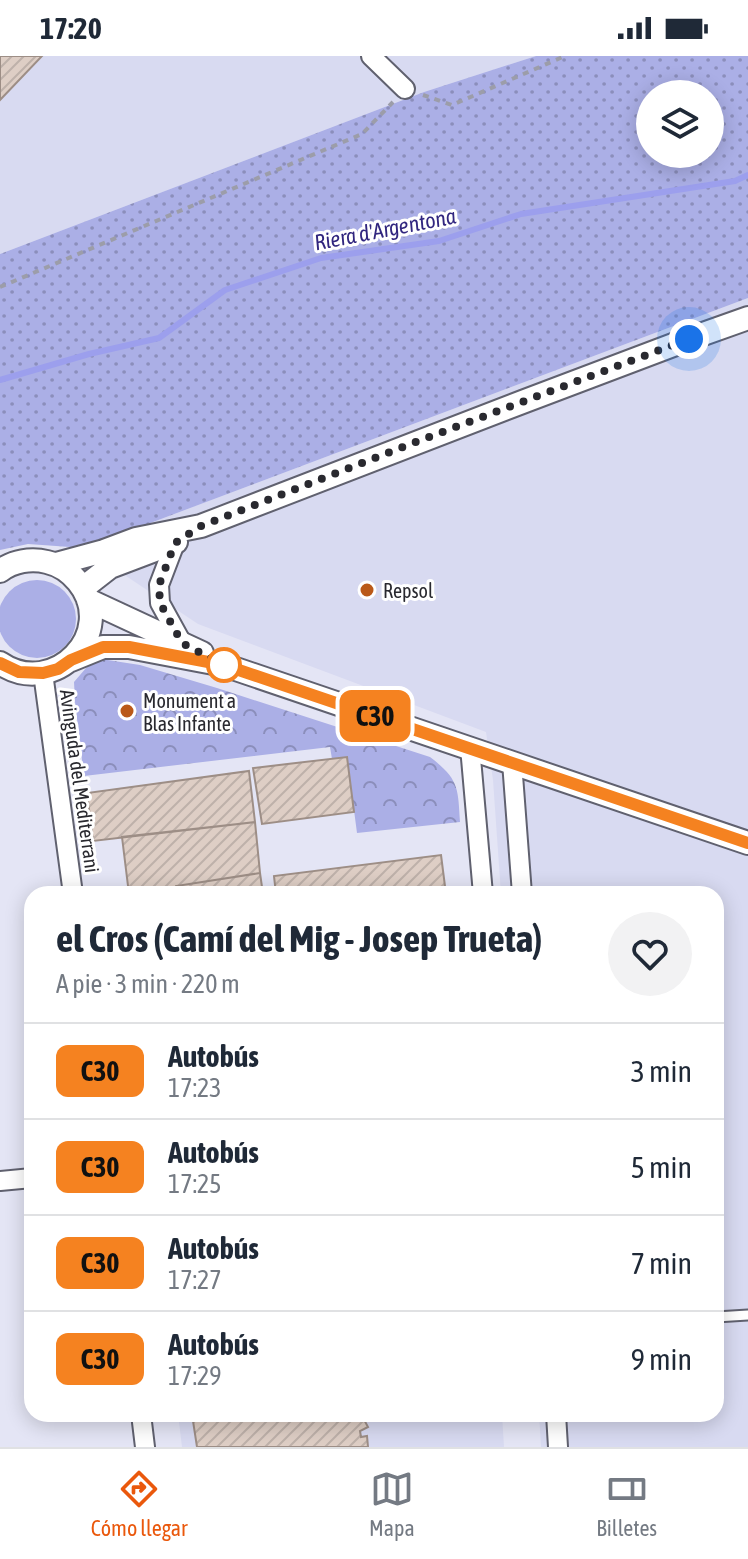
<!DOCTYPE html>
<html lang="es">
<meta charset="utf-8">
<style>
body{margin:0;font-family:"Asap Condensed",sans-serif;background:#f2f2f3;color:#1f2937;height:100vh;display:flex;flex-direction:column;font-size:30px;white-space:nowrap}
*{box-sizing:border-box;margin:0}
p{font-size:26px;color:#747a83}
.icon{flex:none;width:44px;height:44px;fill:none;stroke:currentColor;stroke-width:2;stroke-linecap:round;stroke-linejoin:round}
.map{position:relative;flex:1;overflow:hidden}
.sheet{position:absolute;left:24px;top:830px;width:700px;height:536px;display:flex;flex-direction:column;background:#fff;border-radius:24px;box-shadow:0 4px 20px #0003}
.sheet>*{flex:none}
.badge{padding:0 16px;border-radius:12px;font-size:28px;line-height:52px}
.controls{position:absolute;left:636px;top:24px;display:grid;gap:16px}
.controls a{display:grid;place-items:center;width:88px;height:88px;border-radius:50%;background:#fff;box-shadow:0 4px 20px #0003;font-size:40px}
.you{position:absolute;width:40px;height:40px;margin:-20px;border:6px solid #fff;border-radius:50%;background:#1a73e8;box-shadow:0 0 0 12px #1a73e833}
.map>.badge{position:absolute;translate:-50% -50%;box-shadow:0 0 0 4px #fff}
.round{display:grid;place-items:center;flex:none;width:84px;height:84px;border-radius:42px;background:#f2f2f3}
.summary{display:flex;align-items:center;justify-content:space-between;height:136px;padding:0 32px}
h1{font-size:38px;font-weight:700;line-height:60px}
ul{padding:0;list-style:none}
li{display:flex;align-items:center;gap:24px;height:96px;padding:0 32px;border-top:2px solid #e0e1e3}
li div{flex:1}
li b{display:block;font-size:30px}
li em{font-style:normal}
li .badge{min-width:88px;font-weight:700;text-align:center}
.status{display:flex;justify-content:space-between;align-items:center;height:56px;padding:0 40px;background:#fff;direction:ltr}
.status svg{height:22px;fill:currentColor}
.menu{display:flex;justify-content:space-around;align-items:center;height:112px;border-top:2px solid #e0e1e3;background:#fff;font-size:22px;color:#747a83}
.menu a{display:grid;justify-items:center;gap:4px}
.menu .selected{color:#ea580c}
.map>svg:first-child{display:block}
.built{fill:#d8daf1}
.grass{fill:url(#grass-dots);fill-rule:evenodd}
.park{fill:url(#park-crowns)}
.garden{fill:#abafe6}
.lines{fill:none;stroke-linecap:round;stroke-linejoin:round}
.stream{stroke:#9c9fed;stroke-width:6}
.building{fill:url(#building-hatch);stroke:#9d8e86;stroke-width:2}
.service-casing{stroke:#60616f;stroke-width:13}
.minor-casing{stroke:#60616f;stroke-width:22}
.tertiary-casing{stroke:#60616f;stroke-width:26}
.path{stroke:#9c9da9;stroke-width:4;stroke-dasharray:6 6;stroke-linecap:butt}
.service{stroke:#fff;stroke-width:9}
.minor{stroke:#fff;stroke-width:18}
.tertiary{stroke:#fff;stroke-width:22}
.line-casing{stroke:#fff;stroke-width:18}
.line{stroke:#f58220;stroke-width:12}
.walk{stroke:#29292f;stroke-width:8;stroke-dasharray:0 14.4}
.poi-dot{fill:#ba5919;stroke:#fff;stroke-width:3}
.stop-dot{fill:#fff;stroke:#f58220;stroke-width:4}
.labels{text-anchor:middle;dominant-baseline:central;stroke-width:6;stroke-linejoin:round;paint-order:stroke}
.poi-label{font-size:20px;fill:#29292f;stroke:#fff;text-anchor:start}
.street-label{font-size:20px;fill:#29292f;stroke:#fff}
.water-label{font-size:22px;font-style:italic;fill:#31267f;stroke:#fff}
</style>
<div class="status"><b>17:20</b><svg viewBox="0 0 49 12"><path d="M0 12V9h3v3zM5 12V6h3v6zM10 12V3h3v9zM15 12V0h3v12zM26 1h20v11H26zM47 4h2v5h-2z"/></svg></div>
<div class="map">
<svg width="748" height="1391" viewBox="0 0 748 1391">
<defs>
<pattern id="grass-dots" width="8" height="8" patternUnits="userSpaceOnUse" patternTransform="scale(2)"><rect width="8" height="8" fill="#abafe6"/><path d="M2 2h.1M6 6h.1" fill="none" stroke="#8b8ebb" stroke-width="1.8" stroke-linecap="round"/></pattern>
<pattern id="park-crowns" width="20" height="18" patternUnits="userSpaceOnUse" patternTransform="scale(2)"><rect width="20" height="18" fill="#abafe6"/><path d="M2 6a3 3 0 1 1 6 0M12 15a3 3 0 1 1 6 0" fill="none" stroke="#8b8ebb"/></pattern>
<pattern id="building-hatch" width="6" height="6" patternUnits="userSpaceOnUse" patternTransform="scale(2)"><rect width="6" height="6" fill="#decec5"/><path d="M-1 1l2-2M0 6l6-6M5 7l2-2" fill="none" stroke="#beb1aa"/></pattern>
</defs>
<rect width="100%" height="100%" fill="#e4e5f5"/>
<!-- built -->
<path class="built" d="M 0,0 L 536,0 L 424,36 L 0,198 Z
M 748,242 L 748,1391 L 541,1391 L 539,1358 L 716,1358 L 716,838 L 501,838 L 493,724 L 486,676 L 198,568 L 84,492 Z
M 178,1358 L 502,1358 L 504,1391 L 182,1391 Z"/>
<!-- grass -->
<path class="grass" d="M 536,0 L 748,0 L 748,242 L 84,492 L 28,488 L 0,494 L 0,198 L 424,36 ZM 650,38 L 710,38 L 710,98 L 650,98 Z"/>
<!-- park -->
<path class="park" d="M 101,603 L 140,609 L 217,632 L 430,701 C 459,723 458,732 460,766 L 357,777 L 347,701 L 332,703 L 330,691 L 84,720 L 75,646 L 74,626 L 86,612 Z"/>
<!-- garden -->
<path class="garden" d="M-2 563a39 39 0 1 1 78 0a39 39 0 1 1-78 0Z"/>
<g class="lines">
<!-- stream -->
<path class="stream" d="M 0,324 L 89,298 L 159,282 L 225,234 L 321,202 L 439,185 L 521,158 L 735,125 L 748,119"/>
</g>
<!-- building -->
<path class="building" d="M 0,0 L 42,0 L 0,44 Z
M 347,701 L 354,756 L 262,768 L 253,712 Z
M 249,715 L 255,766 L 93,785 L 87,737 Z
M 255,766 L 260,817 L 176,830 L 176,838 L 129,838 L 122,781 Z
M 441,799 L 446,838 L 276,838 L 274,820 Z
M 260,817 L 263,838 L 176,838 L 176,830 Z
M 199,1358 L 344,1358 L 346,1362 L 354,1358 L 361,1358 L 368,1371 L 360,1375 L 361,1381 L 367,1380 L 368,1391 L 197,1391 L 193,1365 L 200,1363 Z"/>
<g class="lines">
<defs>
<path id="service" d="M 716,1261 L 748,1259"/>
<path id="minor" d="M 371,0 L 405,33
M 175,487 L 159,529 L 160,547 L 182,587
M 43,617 L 73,838
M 470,691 L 483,838
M 512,706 L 522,838
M 0,1125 L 32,1122
M 141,1358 L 145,1391
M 556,1358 L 558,1391"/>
<path id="tertiary" d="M 56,508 L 104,495 L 136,483 L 201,470 L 525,345 L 689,283 L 748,262
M 0,515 C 13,505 31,502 47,506 C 60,509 70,516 78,526 C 119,576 54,644 0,607
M 83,532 L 110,511 L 176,486
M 88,544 L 202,597
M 71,604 L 103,591 L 129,591 L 224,609 L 748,787"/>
</defs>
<!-- service casing -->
<use href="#service" class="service-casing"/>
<!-- minor casing -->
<use href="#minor" class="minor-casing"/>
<!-- tertiary casing -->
<use href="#tertiary" class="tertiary-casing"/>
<!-- path -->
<path class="path" d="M 423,39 L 452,49 L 565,0
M 0,231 L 362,78 L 393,46"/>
<!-- service -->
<use href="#service" class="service"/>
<!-- minor -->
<use href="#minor" class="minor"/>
<!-- tertiary -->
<use href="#tertiary" class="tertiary"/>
</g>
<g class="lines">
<defs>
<path id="line" d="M 0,607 L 19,616 L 43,617 L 58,613 L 71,604 L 103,591 L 129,591 L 224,609 L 748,787"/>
</defs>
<!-- line casing -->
<use href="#line" class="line-casing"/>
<!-- line -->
<use href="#line" class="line"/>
<!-- walk -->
<path class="walk" d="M 224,609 L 182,587 L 160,547 L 159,529 L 175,487 L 201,470 L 416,386 L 689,283"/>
</g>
<!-- markers -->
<g class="poi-dot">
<circle cx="367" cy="534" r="8"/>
<circle cx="127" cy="655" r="8"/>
</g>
<circle class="stop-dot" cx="224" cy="609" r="16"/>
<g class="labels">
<!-- poi labels -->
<g class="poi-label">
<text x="383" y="534">Repsol</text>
<text x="143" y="644">Monument a<tspan x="143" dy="23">Blas Infante</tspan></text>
</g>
<!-- street labels -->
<g class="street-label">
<text transform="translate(80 725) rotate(82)">Avinguda del Mediterrani</text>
</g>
<!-- water labels -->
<g class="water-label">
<text transform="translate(385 173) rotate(-11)">Riera d'Argentona</text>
</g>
</g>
</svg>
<div class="controls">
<a><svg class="icon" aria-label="layers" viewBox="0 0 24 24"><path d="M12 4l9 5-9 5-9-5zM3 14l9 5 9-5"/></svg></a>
</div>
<div class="you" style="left:689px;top:283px"></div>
<b class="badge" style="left:375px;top:660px;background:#f58220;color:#111">C30</b>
<section class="sheet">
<div class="summary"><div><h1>el Cros (Camí del Mig - Josep Trueta)</h1><p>A pie · 3 min · 220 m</p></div><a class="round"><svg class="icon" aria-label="heart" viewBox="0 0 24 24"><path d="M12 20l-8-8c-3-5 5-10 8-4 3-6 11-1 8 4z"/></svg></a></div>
<ul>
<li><span class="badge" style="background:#f58220;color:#111">C30</span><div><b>Autobús</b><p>17:23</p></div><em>3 min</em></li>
<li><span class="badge" style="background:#f58220;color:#111">C30</span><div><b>Autobús</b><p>17:25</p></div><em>5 min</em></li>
<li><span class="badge" style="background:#f58220;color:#111">C30</span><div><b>Autobús</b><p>17:27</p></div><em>7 min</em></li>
<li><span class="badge" style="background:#f58220;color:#111">C30</span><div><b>Autobús</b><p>17:29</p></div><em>9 min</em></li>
</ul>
</section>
</div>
<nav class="menu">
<a class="selected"><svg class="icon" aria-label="directions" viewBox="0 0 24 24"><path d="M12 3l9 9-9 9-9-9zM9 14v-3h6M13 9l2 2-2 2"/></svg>Cómo llegar</a>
<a><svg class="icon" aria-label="map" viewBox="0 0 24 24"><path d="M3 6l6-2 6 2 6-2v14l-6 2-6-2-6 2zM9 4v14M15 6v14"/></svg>Mapa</a>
<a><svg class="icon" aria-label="tickets" viewBox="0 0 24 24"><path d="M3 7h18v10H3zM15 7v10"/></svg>Billetes</a>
</nav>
